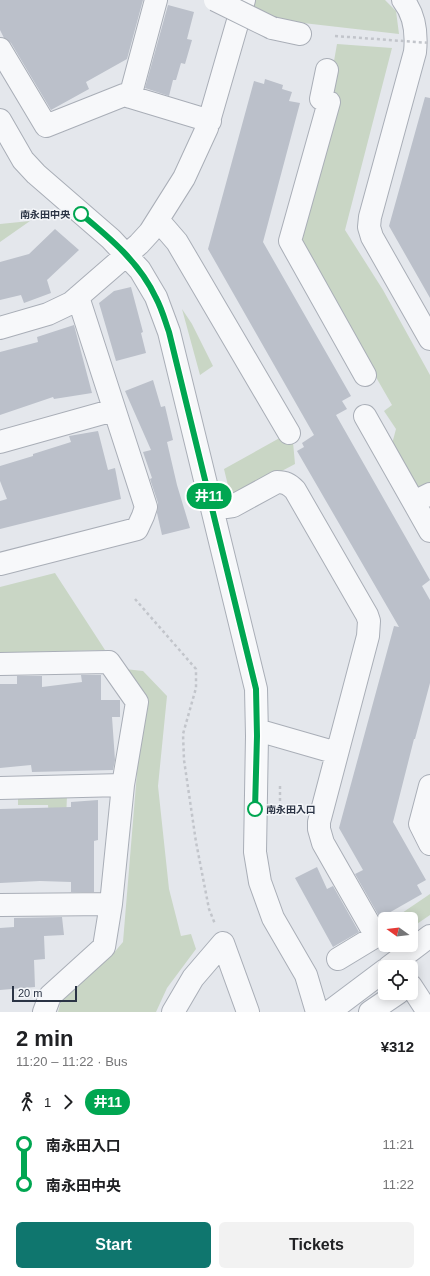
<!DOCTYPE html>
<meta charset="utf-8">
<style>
body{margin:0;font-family:Arial,"Noto Sans JP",sans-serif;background:#f2f2f2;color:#202124;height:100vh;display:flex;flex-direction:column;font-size:15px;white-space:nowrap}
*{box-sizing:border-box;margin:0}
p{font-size:13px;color:#757577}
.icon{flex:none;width:22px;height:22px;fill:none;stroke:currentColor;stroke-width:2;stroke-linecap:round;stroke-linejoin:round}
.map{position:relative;height:1012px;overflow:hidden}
.side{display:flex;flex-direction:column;background:#fff;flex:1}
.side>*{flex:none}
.badge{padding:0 8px;border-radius:13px;font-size:14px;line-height:26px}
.needle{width:26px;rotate:285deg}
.controls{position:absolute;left:378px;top:912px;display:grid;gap:8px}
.controls a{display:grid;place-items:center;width:40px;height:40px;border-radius:6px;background:#fff;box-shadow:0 2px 10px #0003;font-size:20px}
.scale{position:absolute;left:12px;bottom:10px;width:65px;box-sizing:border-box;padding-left:4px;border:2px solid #2b3445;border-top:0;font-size:11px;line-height:14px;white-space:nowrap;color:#2b3445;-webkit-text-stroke:3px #f4f6f9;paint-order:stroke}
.map>.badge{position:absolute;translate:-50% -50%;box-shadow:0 0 0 2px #fff}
.legs{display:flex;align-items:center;gap:6px;height:44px;padding:0 16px;font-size:13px}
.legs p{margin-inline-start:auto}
.summary{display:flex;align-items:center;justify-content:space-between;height:68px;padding:0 16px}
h1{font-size:22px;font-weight:600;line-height:30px}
.primary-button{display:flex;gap:8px;margin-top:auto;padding:8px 16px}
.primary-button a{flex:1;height:46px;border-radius:6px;background:#0f766e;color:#fff;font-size:16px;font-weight:600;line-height:46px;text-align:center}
.primary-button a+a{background:#f2f2f2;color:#202124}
ul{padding:0 16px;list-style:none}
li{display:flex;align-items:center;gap:14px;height:40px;font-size:15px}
li i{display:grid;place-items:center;width:6px;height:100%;margin:0 5px;background:currentColor}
li i::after{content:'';width:10px;height:10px;margin:-5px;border:3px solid;border-radius:50%;background:#fff}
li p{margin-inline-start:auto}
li:first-child i{background:linear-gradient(#0000 50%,currentColor 0)}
li:last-child i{background:linear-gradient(currentColor 50%,#0000 0)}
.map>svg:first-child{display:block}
.green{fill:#c9d6c5}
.building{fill:#bbc0ca}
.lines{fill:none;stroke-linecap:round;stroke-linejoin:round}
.minor-casing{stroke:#a9aeb7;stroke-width:24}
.path{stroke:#c2c5cb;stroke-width:2.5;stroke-dasharray:3 3;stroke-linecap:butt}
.minor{stroke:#f7f8fa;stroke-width:22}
.minor-bridge-casing{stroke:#a9aeb7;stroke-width:24;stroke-linecap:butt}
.path-bridge{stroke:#c2c5cb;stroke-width:2.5;stroke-dasharray:3 3;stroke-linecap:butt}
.minor-bridge{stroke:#f7f8fa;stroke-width:22}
.line-1-casing{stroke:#fff;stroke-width:9}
.line-1{stroke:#00a651;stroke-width:6}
.stop-1-dot{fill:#fff;stroke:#00a651;stroke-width:2}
.labels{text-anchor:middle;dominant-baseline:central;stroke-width:3;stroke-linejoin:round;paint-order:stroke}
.stop-label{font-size:10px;font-weight:bold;fill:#2b3445;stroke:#f4f6f9;text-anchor:end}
</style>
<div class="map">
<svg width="430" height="1012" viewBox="0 0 430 1012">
<rect width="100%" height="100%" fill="#e4e7ec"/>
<!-- green -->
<path class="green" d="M 251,0 L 385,0 L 396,11 L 399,34 L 277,20 L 249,4 Z
M 337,44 L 392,48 L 345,230 L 383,290 L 430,375 L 430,488 L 417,491 L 392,444 L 396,429 L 384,411 L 392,405 L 296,238 L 328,95 Z
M 30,221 L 0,242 L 0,224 Z
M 182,309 L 192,324 L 213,366 L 200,375 Z
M 285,435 L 293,442 L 295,464 L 231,498 L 224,469 Z
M 55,573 L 105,650 L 0,653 L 0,587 Z
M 125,669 L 143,671 L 167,696 L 158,786 L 169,889 L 181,936 L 191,934 L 196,949 L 167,988 L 156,1012 L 58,1012 L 61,1001 L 112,955 L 123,942 L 143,700 Z
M 67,796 L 65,842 L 51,843 L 48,805 L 18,805 L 18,798 Z
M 430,894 L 430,915 L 411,928 L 411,919 L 407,919 L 402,913 Z"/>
<!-- building -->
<path class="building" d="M 0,0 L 143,0 L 127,59 L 86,82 L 89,89 L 51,110 L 11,43 L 4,38 L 0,30 Z
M 168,5 L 194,12 L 187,39 L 192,40 L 185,64 L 181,63 L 176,80 L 173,80 L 169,96 L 145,88 Z
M 265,79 L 283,85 L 282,89 L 292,92 L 289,101 L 300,103 L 263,242 L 351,396 L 342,401 L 347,409 L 336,415 L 430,580 L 422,586 L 430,600 L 430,683 L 415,739 L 414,739 L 393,822 L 426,880 L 417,885 L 422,894 L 380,918 L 355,874 L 363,870 L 339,828 L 394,626 L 399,627 L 297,451 L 304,447 L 302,443 L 314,435 L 208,249 L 254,81 L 264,84 Z
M 425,97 L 430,98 L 430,298 L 389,226 Z
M 55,229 L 79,250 L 47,280 L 51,293 L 24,303 L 21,295 L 0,300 L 0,262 L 29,254 Z
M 131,287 L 143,332 L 141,333 L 146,353 L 116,361 L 99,303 L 114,291 Z
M 74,325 L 92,393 L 54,399 L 53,397 L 0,415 L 0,352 L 38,342 L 37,337 Z
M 153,380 L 161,407 L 165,406 L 173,440 L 167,442 L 177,485 L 190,528 L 162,535 L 157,513 L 158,503 L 150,479 L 152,478 L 143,452 L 151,450 L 125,391 Z
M 98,431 L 108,470 L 115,468 L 121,499 L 0,529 L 0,501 L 7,499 L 0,481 L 0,466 L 33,456 L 33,454 L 71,442 L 69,436 Z
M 81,675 L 101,675 L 101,700 L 120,700 L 120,717 L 112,717 L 115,760 L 113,770 L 32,772 L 31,765 L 0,768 L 0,684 L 17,684 L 17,676 L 42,676 L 42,687 L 82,682 Z
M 98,800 L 98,840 L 94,841 L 94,892 L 71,892 L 71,882 L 40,881 L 0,883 L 0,809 L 71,807 L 71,802 Z
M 317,867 L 327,889 L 333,886 L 359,932 L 333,947 L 295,878 Z
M 62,917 L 64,935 L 44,936 L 45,959 L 34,960 L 35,987 L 0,990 L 0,928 L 14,927 L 14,918 Z"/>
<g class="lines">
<defs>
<path id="minor" d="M 403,0 C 415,15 417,33 415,52 L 370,217 L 369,227 L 372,237 L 430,339
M 272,28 L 300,34
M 0,49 L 46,126 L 124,95 L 210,121
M 327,70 L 321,99 L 329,102 L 290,241 L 365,375
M 130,97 L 156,0
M 0,120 L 23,160 L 36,174 L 111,239 L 140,270 L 156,297 L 169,332 L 256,689 L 257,736 L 255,852 L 260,882 L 273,918 L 306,975 L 317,1012
M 158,220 L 177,242 L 289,433
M 0,328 L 48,314 L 71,303 L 139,244 L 150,232 L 184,178 L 207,128 L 244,0
M 365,416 L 430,531
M 0,442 L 114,410
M 414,502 L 430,494
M 212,506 L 226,507 L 233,506 L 277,482 C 285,482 289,484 295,490 L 367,615 L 369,621 L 368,636 L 319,822 L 319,829 L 323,843 L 376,936 L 338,959
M 0,564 L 137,529 L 143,516 L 146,507 L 78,297
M 0,664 L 109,662 L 137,702 L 123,785 L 111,904 L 104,947 L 50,996 L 44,1012
M 257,730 L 337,753
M 430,786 L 420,824 L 430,844
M 0,788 L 123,785
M 0,905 L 111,904
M 389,967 L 430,936
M 411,986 L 428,1012
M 173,1012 L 193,978 L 223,943 L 248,1012
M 329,1012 L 385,970
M 370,1012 L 398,993"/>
</defs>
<!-- minor casing -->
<use href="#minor" class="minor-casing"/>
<!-- path -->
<path class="path" d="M 135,599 L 196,669 L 196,688 L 183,734 L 184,760 L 196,842 L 209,909 L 215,924
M 280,786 L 280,803"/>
<!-- minor -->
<use href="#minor" class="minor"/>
<defs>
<path id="minor-bridge" d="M 215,0 L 272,28"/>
</defs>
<!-- minor-bridge casing -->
<use href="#minor-bridge" class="minor-bridge-casing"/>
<!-- path-bridge -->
<path class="path-bridge" d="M 335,36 L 430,43"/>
<!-- minor-bridge -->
<use href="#minor-bridge" class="minor-bridge"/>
</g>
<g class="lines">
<defs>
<path id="line-1" d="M 81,214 C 110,238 140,263 156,298 C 162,309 165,321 169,332 L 256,689 L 257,736 L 255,809"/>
</defs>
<!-- line-1 casing -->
<use href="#line-1" class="line-1-casing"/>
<!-- line-1 -->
<use href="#line-1" class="line-1"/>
</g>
<!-- markers -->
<g class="stop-1-dot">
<circle cx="81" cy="214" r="7"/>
<circle cx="255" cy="809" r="7"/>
</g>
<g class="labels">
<!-- stop labels -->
<g class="stop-label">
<text x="70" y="214">南永田中央</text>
<text x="266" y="809" text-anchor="start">南永田入口</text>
</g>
</g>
</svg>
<div class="controls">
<a><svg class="needle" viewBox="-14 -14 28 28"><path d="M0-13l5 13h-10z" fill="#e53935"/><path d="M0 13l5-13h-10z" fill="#757577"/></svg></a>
<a><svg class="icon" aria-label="locate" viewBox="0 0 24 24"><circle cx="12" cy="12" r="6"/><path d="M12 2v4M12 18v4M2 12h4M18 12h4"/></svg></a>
</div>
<div class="scale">20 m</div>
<b class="badge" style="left:209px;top:496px;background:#00a651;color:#fff">井11</b>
</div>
<section class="side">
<div class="summary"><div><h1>2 min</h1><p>11:20 – 11:22 · Bus</p></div><b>¥312</b></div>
<div class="legs"><svg class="icon" aria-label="walk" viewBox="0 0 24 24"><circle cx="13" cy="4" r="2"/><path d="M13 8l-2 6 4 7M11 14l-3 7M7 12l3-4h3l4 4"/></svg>1<svg class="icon" aria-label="forward" viewBox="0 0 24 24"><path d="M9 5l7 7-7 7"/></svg><b class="badge" style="background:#00a651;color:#fff">井11</b></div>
<ul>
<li><i style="color:#00a651"></i><b>南永田入口</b><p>11:21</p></li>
<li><i style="color:#00a651"></i><b>南永田中央</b><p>11:22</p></li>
</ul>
<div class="primary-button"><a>Start</a><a>Tickets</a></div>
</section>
